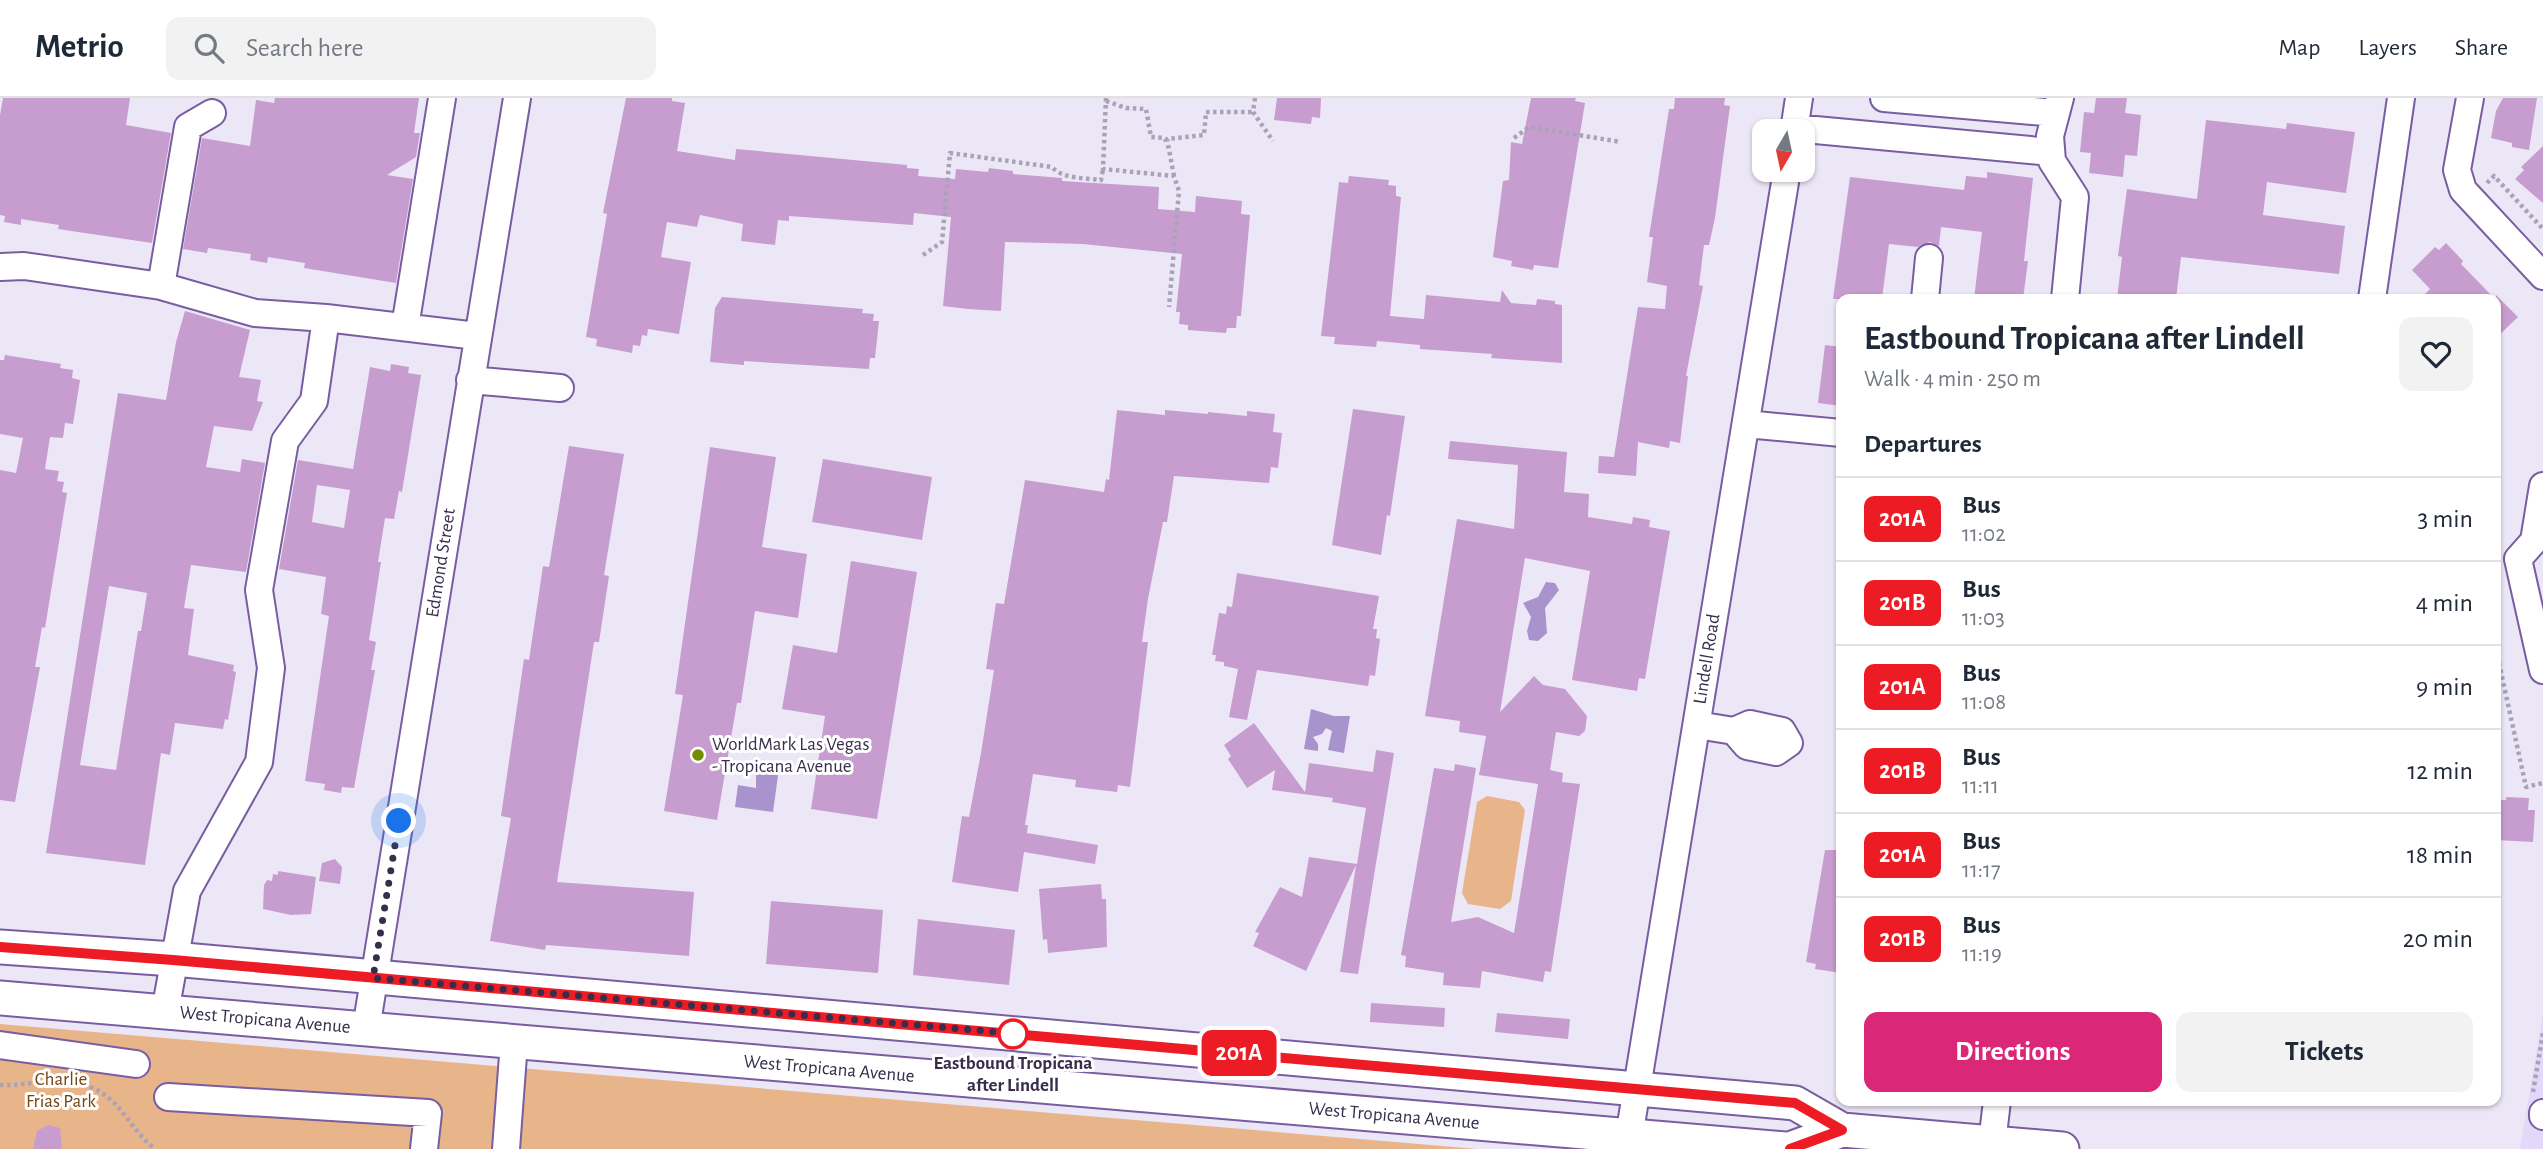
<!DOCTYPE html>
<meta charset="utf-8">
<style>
body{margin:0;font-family:"Alegreya Sans",sans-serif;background:#f2f2f3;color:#1f2937;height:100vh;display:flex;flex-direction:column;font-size:26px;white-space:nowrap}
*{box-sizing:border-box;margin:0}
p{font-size:23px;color:#747a83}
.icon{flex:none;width:38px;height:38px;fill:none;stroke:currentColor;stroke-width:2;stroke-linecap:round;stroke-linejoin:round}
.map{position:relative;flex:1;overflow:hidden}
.sheet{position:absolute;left:1836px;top:196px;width:665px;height:812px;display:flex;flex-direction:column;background:#fff;border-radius:14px;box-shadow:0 2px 5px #0004}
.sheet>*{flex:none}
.badge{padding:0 14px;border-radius:10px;font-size:24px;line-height:46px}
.needle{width:46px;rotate:189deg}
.buttons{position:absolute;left:1752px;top:21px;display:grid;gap:14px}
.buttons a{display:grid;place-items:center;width:63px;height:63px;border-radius:14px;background:#fff;box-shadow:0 2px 5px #0004;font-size:35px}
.you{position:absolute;width:35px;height:35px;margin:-18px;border:5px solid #fff;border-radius:50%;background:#1a73e8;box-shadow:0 0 0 10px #1a73e833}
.map>.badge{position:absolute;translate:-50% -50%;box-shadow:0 0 0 4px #fff}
h2{padding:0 28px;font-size:26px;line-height:63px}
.round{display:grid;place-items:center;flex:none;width:74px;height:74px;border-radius:14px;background:#f2f2f3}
.summary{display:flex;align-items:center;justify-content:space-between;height:119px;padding:0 28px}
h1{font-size:33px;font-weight:700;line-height:52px}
.cta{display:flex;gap:14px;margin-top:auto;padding:14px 28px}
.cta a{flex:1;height:80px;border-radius:14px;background:#db2777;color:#fff;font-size:28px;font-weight:700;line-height:80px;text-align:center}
.cta a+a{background:#f2f2f3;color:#1f2937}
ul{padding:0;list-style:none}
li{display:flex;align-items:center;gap:21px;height:84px;padding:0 28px;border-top:2px solid #e0e1e3}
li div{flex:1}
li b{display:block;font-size:26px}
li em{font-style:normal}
li .badge{min-width:77px;font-weight:700;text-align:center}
header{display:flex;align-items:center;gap:42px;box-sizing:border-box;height:98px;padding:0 35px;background:#fff;border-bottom:2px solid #e0e1e3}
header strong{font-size:33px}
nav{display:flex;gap:38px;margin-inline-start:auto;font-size:24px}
.search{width:490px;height:63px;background:#f2f2f3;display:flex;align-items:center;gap:18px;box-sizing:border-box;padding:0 24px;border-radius:14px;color:#747a83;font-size:26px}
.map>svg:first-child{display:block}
.built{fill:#e3d8fa}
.green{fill:#e8b48a}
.water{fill:#a893cc}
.building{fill:#c79dcf;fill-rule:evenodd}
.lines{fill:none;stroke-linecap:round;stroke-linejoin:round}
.minor-casing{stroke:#785da1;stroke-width:30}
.major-casing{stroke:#785da1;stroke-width:37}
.path{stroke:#aaa3b8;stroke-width:4.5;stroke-dasharray:3.5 3.5;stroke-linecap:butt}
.minor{stroke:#fff;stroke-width:26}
.major{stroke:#fff;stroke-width:33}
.line-casing{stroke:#fff;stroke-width:16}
.line{stroke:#ed1b24;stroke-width:10}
.walk{stroke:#382d4b;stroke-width:7;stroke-dasharray:0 12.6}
.poi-dot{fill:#748c00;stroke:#fff;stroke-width:2.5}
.stop-dot{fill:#fff;stroke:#ed1b24;stroke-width:3.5}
.labels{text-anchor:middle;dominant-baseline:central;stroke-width:6;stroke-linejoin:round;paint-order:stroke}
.street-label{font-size:19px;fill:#382d4b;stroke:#fff}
.poi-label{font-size:19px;fill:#382d4b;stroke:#fff;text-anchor:start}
.stop-label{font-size:19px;font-weight:bold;fill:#382d4b;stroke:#fff}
.park-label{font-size:19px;fill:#764411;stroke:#fff}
</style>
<header>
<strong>Metrio</strong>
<div class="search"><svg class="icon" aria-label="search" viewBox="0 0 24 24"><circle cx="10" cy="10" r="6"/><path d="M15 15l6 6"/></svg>Search here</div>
<nav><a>Map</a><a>Layers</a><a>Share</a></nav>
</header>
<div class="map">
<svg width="2543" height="1051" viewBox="0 0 2543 1051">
<rect width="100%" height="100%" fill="#ece7f7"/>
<!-- built -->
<path class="built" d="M 2543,916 L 2543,1051 L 2520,1051 Z"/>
<!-- green -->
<path class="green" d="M 1487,698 L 1519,704 L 1525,712 L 1511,803 L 1500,811 L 1468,806 L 1462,795 L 1477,704 Z
M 0,926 L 1478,1051 L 0,1051 Z"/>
<!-- water -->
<path class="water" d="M 1546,484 L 1555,485 L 1559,492 L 1545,510 L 1547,535 L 1538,543 L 1529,542 L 1527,533 L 1531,519 L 1523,505 L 1538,499 Z
M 1311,611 L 1334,618 L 1350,618 L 1344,655 L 1328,652 L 1332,633 L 1326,630 L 1322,636 L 1313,639 L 1318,646 L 1318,653 L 1304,651 Z
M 756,666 L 779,670 L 773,714 L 735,709 L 738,687 L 756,690 Z"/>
<!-- building -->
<path class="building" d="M 3,0 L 130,0 L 126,27 L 171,35 L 152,145 L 58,131 L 59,127 L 21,121 L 21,127 L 4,124 L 5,118 L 0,117 L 0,17 Z
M 275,0 L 419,0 L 414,35 L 420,35 L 416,59 L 387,77 L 413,81 L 396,185 L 304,170 L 305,165 L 268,159 L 267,165 L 250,162 L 251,156 L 208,150 L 207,155 L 183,151 L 202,40 L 250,48 L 256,2 L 274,5 Z
M 626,0 L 672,0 L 672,3 L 685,5 L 677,53 L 735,62 L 736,51 L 907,67 L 907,70 L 919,71 L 918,78 L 955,81 L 956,71 L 988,74 L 989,70 L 1013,73 L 1013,76 L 1062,80 L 1062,83 L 1159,89 L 1158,111 L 1195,114 L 1196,98 L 1242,103 L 1241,116 L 1250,117 L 1241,218 L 1237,218 L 1236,230 L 1227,230 L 1226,235 L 1188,232 L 1188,227 L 1179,226 L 1180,214 L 1176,214 L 1182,156 L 1083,146 L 1005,144 L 1001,213 L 968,211 L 943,208 L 951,119 L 914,115 L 913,127 L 789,118 L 789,123 L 778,122 L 775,147 L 741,143 L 743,126 L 700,117 L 697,129 L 667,124 L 661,159 L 691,164 L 679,236 L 648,231 L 647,238 L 642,237 L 640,248 L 633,247 L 632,255 L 596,248 L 597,241 L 586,239 L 607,116 L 603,115 Z
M 1277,0 L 1321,0 L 1320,20 L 1312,19 L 1311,26 L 1274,22 Z
M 1531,0 L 1576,0 L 1575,3 L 1585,5 L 1558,170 L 1534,167 L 1533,172 L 1511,168 L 1512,163 L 1493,159 L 1503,83 L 1509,82 L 1511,44 L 1522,46 Z
M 1675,0 L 1725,0 L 1724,7 L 1730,8 L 1715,120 L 1709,147 L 1704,147 L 1699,187 L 1703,188 L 1686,278 L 1688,278 L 1680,345 L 1670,343 L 1669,350 L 1638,344 L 1636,378 L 1598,375 L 1599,358 L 1614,359 L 1638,209 L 1665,211 L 1667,188 L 1647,184 L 1653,139 L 1649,139 L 1669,11 L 1674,11 Z
M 2096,0 L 2127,0 L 2125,15 L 2141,17 L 2137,58 L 2125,57 L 2123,79 L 2089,75 L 2091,55 L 2080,54 L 2084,14 L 2094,15 Z
M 2503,0 L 2537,0 L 2529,52 L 2512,49 L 2512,45 L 2491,40 L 2496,13 Z
M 2206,22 L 2286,31 L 2287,25 L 2355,34 L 2346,95 L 2267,84 L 2263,117 L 2345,128 L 2339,176 L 2181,159 L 2176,201 L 2117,201 L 2122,159 L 2118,158 L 2127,91 L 2197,101 Z
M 2543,48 L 2543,105 L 2515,81 L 2524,72 L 2521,69 Z
M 1987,74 L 2033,80 L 2024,163 L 2028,163 L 2023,201 L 1974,201 L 1982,134 L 1941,129 L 1939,148 L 1930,144 L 1918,149 L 1889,146 L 1882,201 L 1833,201 L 1850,79 L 1964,92 L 1966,78 L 1987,80 Z
M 1349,78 L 1389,82 L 1388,87 L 1396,88 L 1396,98 L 1401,99 L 1390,218 L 1424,221 L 1426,197 L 1500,204 L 1502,192 L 1511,205 L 1536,207 L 1537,201 L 1555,203 L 1555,206 L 1562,207 L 1562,265 L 1491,260 L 1492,256 L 1420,251 L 1420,247 L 1377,243 L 1376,249 L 1334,246 L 1335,239 L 1321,238 L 1339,84 L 1348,85 Z
M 2446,145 L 2463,163 L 2461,166 L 2495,201 L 2420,201 L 2430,191 L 2412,172 L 2435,149 L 2439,152 Z
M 2496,197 L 2518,219 L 2496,240 Z
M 722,199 L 863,211 L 862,215 L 874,216 L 873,223 L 879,223 L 875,260 L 870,260 L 869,271 L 744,263 L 744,267 L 710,264 L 715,210 Z
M 185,213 L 250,232 L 239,279 L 261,282 L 257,303 L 263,304 L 252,333 L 214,328 L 206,369 L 240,374 L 242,361 L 265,365 L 246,474 L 191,467 L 184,510 L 194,511 L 188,557 L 234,567 L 233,573 L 236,574 L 228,622 L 225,621 L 223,631 L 175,625 L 170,657 L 161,655 L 145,767 L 46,755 L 118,295 L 166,302 L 176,244 ZM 109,488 L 147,495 L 141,533 L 138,533 L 116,672 L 80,667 Z
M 1825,247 L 1841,249 L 1841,308 L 1818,305 Z
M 5,257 L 61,266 L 60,270 L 73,272 L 72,280 L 80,282 L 73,326 L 65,325 L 63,340 L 50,339 L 45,371 L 59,373 L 57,383 L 64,384 L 62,394 L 67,395 L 45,530 L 42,529 L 35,569 L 40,569 L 15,704 L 0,702 L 0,372 L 16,375 L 23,340 L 0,336 L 0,262 L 4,262 Z
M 391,266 L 409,269 L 408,275 L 421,277 L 402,394 L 399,393 L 394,421 L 385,420 L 378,464 L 381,464 L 369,542 L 376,544 L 371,572 L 375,572 L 354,690 L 342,689 L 341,695 L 324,692 L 325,686 L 305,683 L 329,518 L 321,516 L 326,479 L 279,471 L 298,362 L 353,371 L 370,269 L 390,273 ZM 317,387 L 350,392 L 344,430 L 312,424 Z
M 1353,311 L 1405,318 L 1390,418 L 1387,417 L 1381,457 L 1332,447 Z
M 1117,312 L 1165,317 L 1165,312 L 1208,316 L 1208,314 L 1247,318 L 1247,313 L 1275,316 L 1273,334 L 1282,335 L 1278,370 L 1271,369 L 1269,385 L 1174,378 L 1167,424 L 1163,424 L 1148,501 L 1142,544 L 1148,544 L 1130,689 L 1118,687 L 1117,694 L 1075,689 L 1076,682 L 1033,676 L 1025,727 L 1028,727 L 1027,735 L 1098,747 L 1095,766 L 1024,754 L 1018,794 L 952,784 L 962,718 L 969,719 L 981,655 L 994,572 L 986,571 L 996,505 L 1004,506 L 1025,382 L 1104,394 L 1106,381 L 1109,382 Z
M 1450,343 L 1567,354 L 1564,394 L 1589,396 L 1588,419 L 1632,426 L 1633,419 L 1650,422 L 1649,429 L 1670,433 L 1645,581 L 1639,580 L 1637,593 L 1572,582 L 1590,473 L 1525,460 L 1500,614 L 1534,578 L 1543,587 L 1565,591 L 1587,618 L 1585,633 L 1579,638 L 1556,634 L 1550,672 L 1563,675 L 1562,684 L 1580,686 L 1551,874 L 1545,873 L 1543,884 L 1482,873 L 1480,890 L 1443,887 L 1444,875 L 1405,869 L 1406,858 L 1401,857 L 1434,670 L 1454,673 L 1455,666 L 1476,670 L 1451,824 L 1478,819 L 1514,835 L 1538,686 L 1479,677 L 1486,638 L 1459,634 L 1460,623 L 1425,618 L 1457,421 L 1514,431 L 1518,367 L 1448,361 Z
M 569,348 L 624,356 L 604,477 L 609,478 L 599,544 L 594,544 L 557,784 L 694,794 L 689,858 L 546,847 L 545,852 L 490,843 L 511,720 L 501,718 L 524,561 L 529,562 L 543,468 L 549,469 Z
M 710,349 L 776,359 L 762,449 L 807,456 L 798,520 L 755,513 L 741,605 L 737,605 L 717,722 L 664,713 L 683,597 L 675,596 Z
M 823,361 L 932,379 L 922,442 L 812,424 Z
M 851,463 L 917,474 L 877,721 L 811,711 L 825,618 L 782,611 L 793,547 L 837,555 Z
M 1237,475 L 1379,498 L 1373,531 L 1377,531 L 1376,540 L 1380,541 L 1375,578 L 1370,577 L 1368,588 L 1257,572 L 1247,622 L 1229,619 L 1238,571 L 1224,568 L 1224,564 L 1215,563 L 1216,557 L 1212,557 L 1219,515 L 1226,516 L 1227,508 L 1232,509 Z
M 1254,625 L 1305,694 L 1309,665 L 1373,674 L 1376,652 L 1394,655 L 1358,876 L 1340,874 L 1356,767 L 1306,873 L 1253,848 L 1259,835 L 1255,834 L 1280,789 L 1302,799 L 1309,759 L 1357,766 L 1366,710 L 1332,704 L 1333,700 L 1272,692 L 1275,672 L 1247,690 L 1228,661 L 1231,658 L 1224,647 Z
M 2506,699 L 2529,700 L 2528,712 L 2535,712 L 2533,744 L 2496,742 L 2496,702 L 2506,702 Z
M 1825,752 L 1841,752 L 1841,875 L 1815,871 L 1816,866 L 1806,864 Z
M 335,761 L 342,769 L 340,786 L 319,783 L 322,765 Z
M 278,773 L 316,779 L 311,816 L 291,817 L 263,811 L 264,787 L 267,782 L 272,783 L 273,776 L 278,777 Z
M 1101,786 L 1102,801 L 1106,801 L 1107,849 L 1048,855 L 1047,841 L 1043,842 L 1039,791 Z
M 771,803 L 883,812 L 878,875 L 766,866 Z
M 918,821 L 1015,832 L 1009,887 L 913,877 Z
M 1371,905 L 1445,910 L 1444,929 L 1370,924 Z
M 1497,915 L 1570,921 L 1568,941 L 1495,934 Z
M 48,1027 L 60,1030 L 62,1051 L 33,1051 L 37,1033 Z"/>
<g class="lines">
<defs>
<path id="minor" d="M 1884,0 L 2056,15
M 2060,0 L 2050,38 L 2052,63 L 2075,99 L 2065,201
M 2470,0 L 2457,72 L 2463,92 L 2543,178
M 1794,30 L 2051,54
M 1794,33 L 1799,0
M 0,169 L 24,168 L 161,188 L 255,215 L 326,220
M 161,188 L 188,29 L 212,15
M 1925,201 L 1929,160
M 2372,201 L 2401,0
M 405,229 L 442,0
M 470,282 L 560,290
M 1746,326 L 1841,335
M 2543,388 L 2534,443 L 2518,461 L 2543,572
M 1697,627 L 1734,633 L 1750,626 L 1782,633 L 1789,645 L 1776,654 L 1747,648 L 1734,633
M 165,914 L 187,793 L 259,664 L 271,570 L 259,492 L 285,343 L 314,303 L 326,220 L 477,238
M 366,931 L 517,0
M 0,947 L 136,966
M 168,999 L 428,1015 L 424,1051
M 2543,1015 L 2543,1018
M 1992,1045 L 1997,1003
M 506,1051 L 514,944
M 1627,1051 L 1787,72"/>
<path id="major" d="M 0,849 L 173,861 L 1795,1005 L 1842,1032
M 0,900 L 1785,1051
M 1790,1051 L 1842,1032 L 2062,1051"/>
</defs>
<!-- minor casing -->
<use href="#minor" class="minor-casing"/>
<!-- major casing -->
<use href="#major" class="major-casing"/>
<!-- path -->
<path class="path" d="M 1106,0 L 1103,71 L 1174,78 L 1179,93 L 1169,209
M 1255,0 L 1253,14 L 1273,43
M 1106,3 L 1126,10 L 1146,11 L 1151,39 L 1164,40 L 1166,43
M 1514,40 L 1529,29 L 1621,44
M 1174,78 L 1167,41 L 1204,37 L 1206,14 L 1253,14
M 2487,85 L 2494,78 L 2543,131
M 923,157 L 942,144 L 950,55 L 1052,69 C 1062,81 1086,80 1101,82 L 1103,71
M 2496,551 L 2526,689 L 2543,685
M 0,987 C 40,988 76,971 111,1002 C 127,1017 137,1037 155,1051
M 2533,994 L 2543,935"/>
<!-- minor -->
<use href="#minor" class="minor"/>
<!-- major -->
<use href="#major" class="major"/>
</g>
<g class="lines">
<defs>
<path id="line" d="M 0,849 L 173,862 L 1795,1005 L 1842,1032 L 1790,1051"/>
</defs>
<!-- line casing -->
<use href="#line" class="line-casing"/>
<!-- line -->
<use href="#line" class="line"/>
<!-- walk -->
<path class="walk" d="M 399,723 L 373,880 L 1020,936 L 1013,936"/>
</g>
<!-- markers -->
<circle class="poi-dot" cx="698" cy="657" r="7"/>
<circle class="stop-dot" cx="1013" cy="936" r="14"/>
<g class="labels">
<!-- street labels -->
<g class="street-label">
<text transform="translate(441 465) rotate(-81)">Edmond Street</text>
<text transform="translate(1707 561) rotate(-81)">Lindell Road</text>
<text transform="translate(265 922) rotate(5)">West Tropicana Avenue</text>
<text transform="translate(829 971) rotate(5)">West Tropicana Avenue</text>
<text transform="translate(1394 1018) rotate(5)">West Tropicana Avenue</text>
</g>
<!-- poi labels -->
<g class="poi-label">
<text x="712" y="646">WorldMark Las Vegas<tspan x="712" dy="22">- Tropicana Avenue</tspan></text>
</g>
<!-- stop labels -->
<g class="stop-label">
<text x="1013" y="965">Eastbound Tropicana<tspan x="1013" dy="22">after Lindell</tspan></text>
</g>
<!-- park labels -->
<g class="park-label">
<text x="61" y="981">Charlie<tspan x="61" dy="22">Frias Park</tspan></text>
</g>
</g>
</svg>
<div class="buttons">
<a><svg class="needle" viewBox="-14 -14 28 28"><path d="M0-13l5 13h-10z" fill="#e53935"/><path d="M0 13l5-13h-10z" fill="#747a83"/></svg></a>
</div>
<div class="you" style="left:399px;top:723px"></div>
<b class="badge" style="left:1239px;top:955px;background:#ed1b24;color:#fff">201A</b>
<section class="sheet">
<div class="summary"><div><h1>Eastbound Tropicana after Lindell</h1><p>Walk · 4 min · 250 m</p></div><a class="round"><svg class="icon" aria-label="heart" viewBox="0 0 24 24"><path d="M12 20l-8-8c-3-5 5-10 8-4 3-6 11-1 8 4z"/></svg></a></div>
<h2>Departures</h2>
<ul>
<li><span class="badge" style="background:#ed1b24;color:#fff">201A</span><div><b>Bus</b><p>11:02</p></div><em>3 min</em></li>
<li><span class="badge" style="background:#ed1b24;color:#fff">201B</span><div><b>Bus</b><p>11:03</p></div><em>4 min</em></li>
<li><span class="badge" style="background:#ed1b24;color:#fff">201A</span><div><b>Bus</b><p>11:08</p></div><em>9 min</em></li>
<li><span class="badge" style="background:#ed1b24;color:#fff">201B</span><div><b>Bus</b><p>11:11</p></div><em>12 min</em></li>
<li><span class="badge" style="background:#ed1b24;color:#fff">201A</span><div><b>Bus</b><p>11:17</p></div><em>18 min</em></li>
<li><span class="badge" style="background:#ed1b24;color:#fff">201B</span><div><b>Bus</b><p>11:19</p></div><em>20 min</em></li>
</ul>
<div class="cta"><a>Directions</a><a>Tickets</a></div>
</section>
</div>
